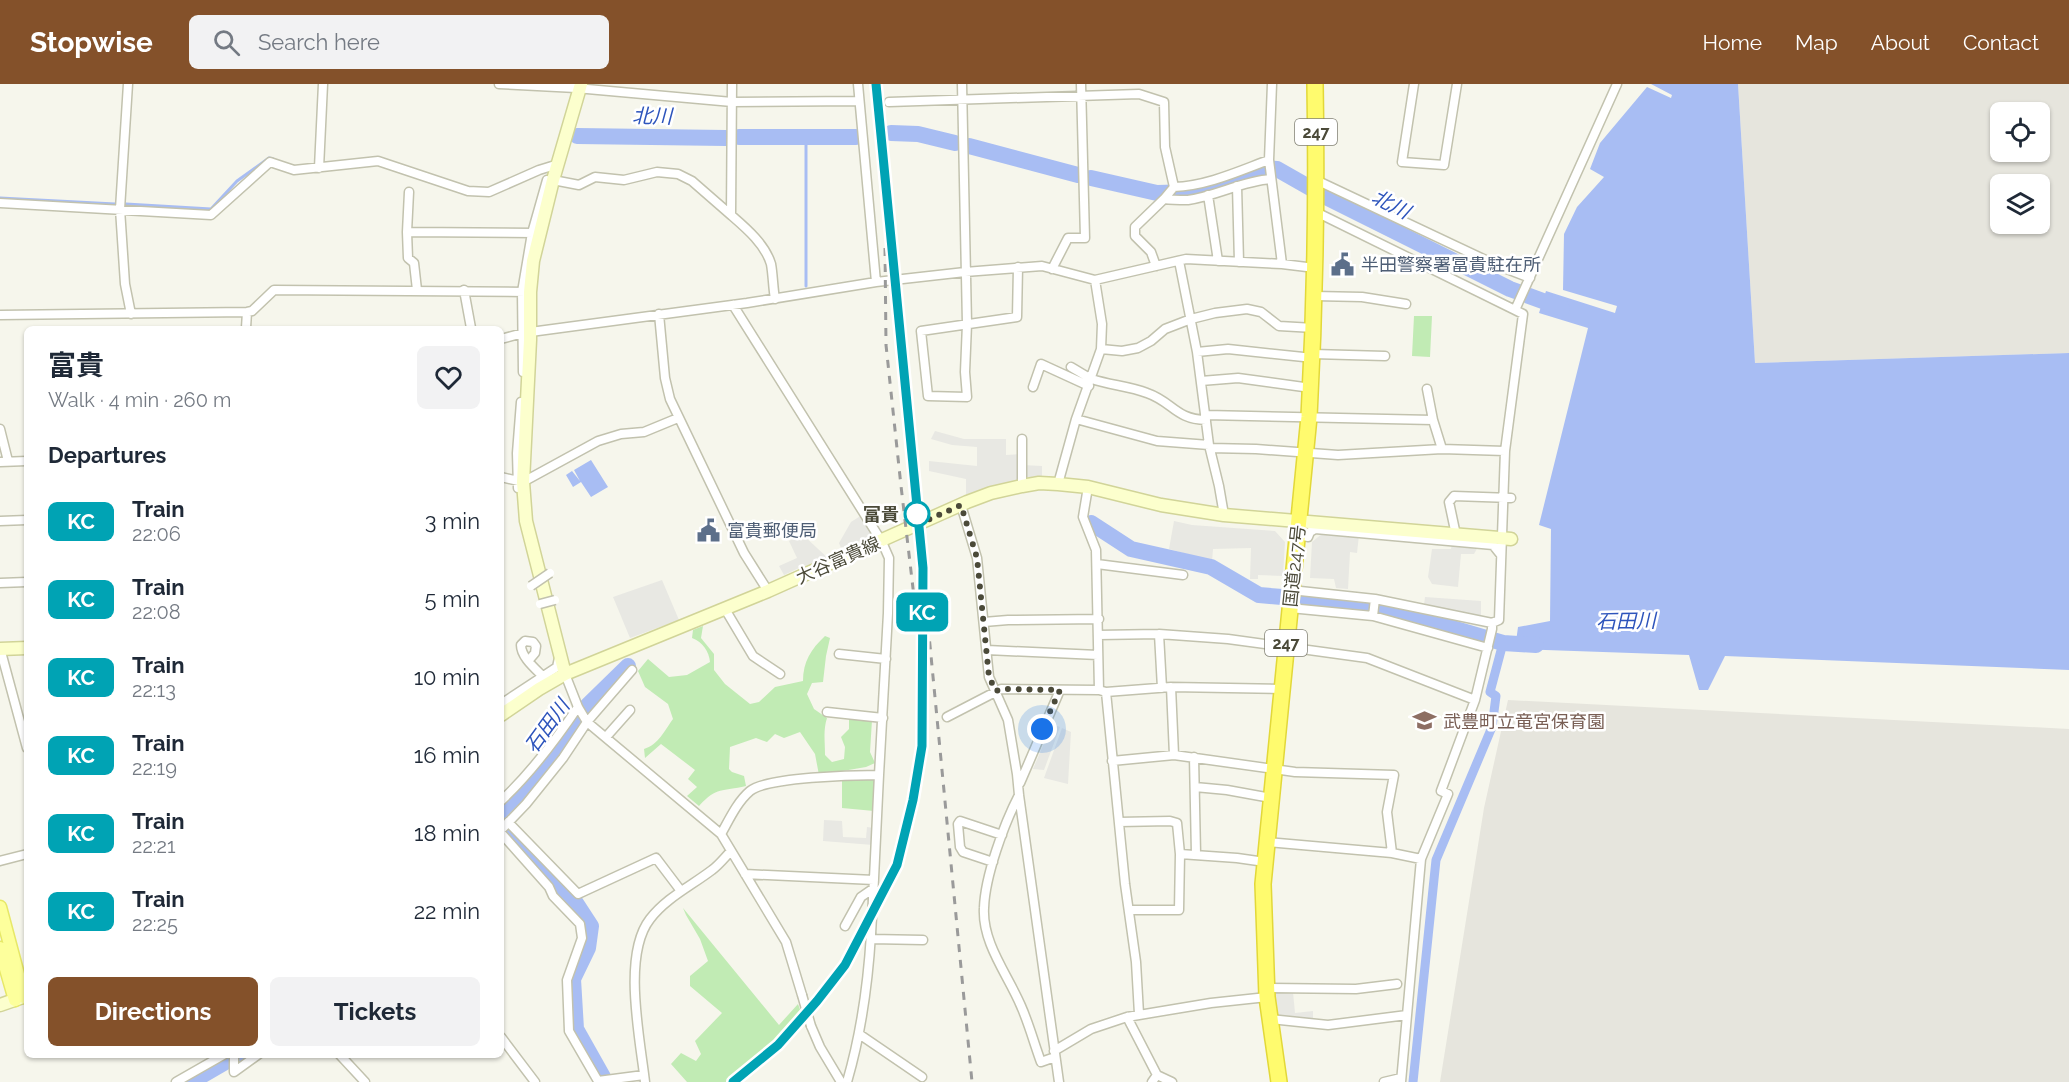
<!DOCTYPE html>
<meta charset="utf-8">
<style>
body{margin:0;font-family:Raleway,"Noto Sans JP",sans-serif;background:#f2f2f3;color:#1f2937;height:100vh;display:flex;flex-direction:column;font-size:22px;white-space:nowrap}
*{box-sizing:border-box;margin:0}
p{font-size:20px;color:#747a83}
.icon{flex:none;width:33px;height:33px;fill:none;stroke:currentColor;stroke-width:2;stroke-linecap:round;stroke-linejoin:round}
.map{position:relative;flex:1;overflow:hidden}
.details{position:absolute;left:24px;top:242px;width:480px;height:732px;display:flex;flex-direction:column;background:#fff;border-radius:9px;box-shadow:0 2px 4px #0004}
.details>*{flex:none}
.badge{padding:0 12px;border-radius:9px;font-size:21px;line-height:39px}
.controls{position:absolute;left:1990px;top:18px;display:grid;gap:12px}
.controls a{display:grid;place-items:center;width:60px;height:60px;border-radius:9px;background:#fff;box-shadow:0 2px 4px #0004;font-size:30px}
.you{position:absolute;width:30px;height:30px;margin:-15px;border:4px solid #fff;border-radius:50%;background:#1a73e8;box-shadow:0 0 0 9px #1a73e833}
.map>.badge{position:absolute;translate:-50% -50%;box-shadow:0 0 0 3px #fff}
h2{padding:0 24px;font-size:22px;line-height:54px}
.round{display:grid;place-items:center;flex:none;width:63px;height:63px;border-radius:9px;background:#f2f2f3}
.headline{display:flex;align-items:center;justify-content:space-between;height:102px;padding:0 24px}
h1{font-size:28px;font-weight:700;line-height:45px}
.action{display:flex;gap:12px;margin-top:auto;padding:12px 24px}
.action a{flex:1;height:69px;border-radius:9px;background:#84512a;color:#fff;font-size:24px;font-weight:700;line-height:69px;text-align:center}
.action a+a{background:#f2f2f3;color:#1f2937}
ul{padding:0;list-style:none}
li{display:flex;align-items:center;gap:18px;height:78px;padding:0 24px}
li div{flex:1}
li b{display:block;font-size:22px}
li em{font-style:normal}
li .badge{min-width:66px;font-weight:700;text-align:center}
header{display:flex;align-items:center;gap:36px;box-sizing:border-box;height:84px;padding:0 30px;background:#84512a;color:#fff}
header strong{font-size:28px}
nav{display:flex;gap:33px;margin-inline-start:auto;font-size:21px}
.search{width:420px;height:54px;background:#f2f2f3;display:flex;align-items:center;gap:15px;box-sizing:border-box;padding:0 21px;border-radius:9px;color:#747a83;font-size:22px}
.map>svg:first-child{display:block}
.industrial{fill:#e6e5dd;fill-rule:evenodd}
.green{fill:#c1ebb4}
.parking{fill:#e8e8e3}
.water{fill:#a8bdf3}
.lines{fill:none;stroke-linecap:round;stroke-linejoin:round}
.stream{stroke:#a8bdf3;stroke-width:3}
.canal{stroke:#a8bdf3;stroke-width:9}
.river{stroke:#a8bdf3;stroke-width:16}
.street-casing{stroke:#c2c2ae;stroke-width:11}
.secondary-casing{stroke:#d1d498;stroke-width:15}
.primary-casing{stroke:#e7e868;stroke-width:15}
.highway-casing{stroke:#e2d839;stroke-width:18}
.street{stroke:#fff;stroke-width:8}
.secondary{stroke:#fcffcd;stroke-width:12}
.primary{stroke:#fdff9c;stroke-width:12}
.highway{stroke:#fffb6e;stroke-width:15}
.rail{stroke:#9a9a9a;stroke-width:3;stroke-dasharray:8 8;stroke-linecap:butt}
.street-bridge-casing{stroke:#c2c2ae;stroke-width:11;stroke-linecap:butt}
.street-bridge{stroke:#fff;stroke-width:8}
.line-casing{stroke:#fff;stroke-width:14}
.line{stroke:#00a3b4;stroke-width:9}
.walk{stroke:#4b4a39;stroke-width:6;stroke-dasharray:0 10.8}
.stop-dot{fill:#fff;stroke:#00a3b4;stroke-width:3}
.labels{text-anchor:middle;dominant-baseline:central;stroke-width:5;stroke-linejoin:round;paint-order:stroke}
.shield{fill:#fff;stroke:#818074;stroke-width:1.5}
.shield-label{font-size:16px;font-weight:bold;fill:#4b4a39}
.service-label{font-size:18px;fill:#4e5e75;stroke:#fff;text-anchor:start}
.stop-label{font-size:18px;font-weight:bold;fill:#4b4a39;stroke:#fff;text-anchor:end}
.street-label{font-size:18px;fill:#4b4a39;stroke:#fff}
.education-label{font-size:18px;fill:#785e54;stroke:#fff;text-anchor:start}
.water-label{font-size:20px;font-style:italic;fill:#2d54bc;stroke:#fff}
</style>
<header>
<strong>Stopwise</strong>
<div class="search"><svg class="icon" aria-label="search" viewBox="0 0 24 24"><circle cx="10" cy="10" r="6"/><path d="M15 15l6 6"/></svg>Search here</div>
<nav><a>Home</a><a>Map</a><a>About</a><a>Contact</a></nav>
</header>
<div class="map">
<svg width="2069" height="998" viewBox="0 0 2069 998">
<rect width="100%" height="100%" fill="#f6f6ec"/>
<!-- industrial -->
<path class="industrial" d="M 1738,0 L 2069,0 L 2069,269 L 1755,279 ZM 2001,28 L 2040,28 L 2040,68 L 2001,68 ZM 2001,100 L 2040,100 L 2040,140 L 2001,140 Z
M 1508,616 L 2069,645 L 2069,998 L 1440,998 L 1484,724 Z"/>
<!-- green -->
<path class="green" d="M 1414,232 L 1432,232 L 1430,273 L 1412,272 Z
M 703,542 L 701,554 L 714,570 L 714,586 L 725,600 L 750,620 L 759,618 L 775,603 L 803,597 C 803,578 811,565 825,552 L 830,554 L 826,572 L 823,598 L 812,599 L 807,610 L 814,625 L 827,634 C 823,646 825,657 825,671 L 832,678 L 844,675 L 845,663 L 841,653 L 849,645 L 849,633 L 872,636 L 870,668 L 875,679 L 866,683 L 819,691 L 815,670 L 800,648 L 784,654 L 775,650 L 767,658 L 756,654 L 730,663 L 729,685 L 732,688 L 744,692 L 746,702 C 722,708 717,702 699,722 L 687,712 L 697,703 L 688,695 L 695,686 L 661,660 L 645,674 L 644,665 C 658,661 665,646 673,635 L 668,620 L 645,603 L 638,587 L 648,575 L 669,593 L 687,591 L 710,578 C 709,568 703,558 692,554 L 693,546 Z
M 876,694 L 874,727 L 842,724 L 842,695 Z
M 683,824 L 779,941 L 798,920 L 802,931 L 728,998 L 687,998 L 671,980 L 681,969 L 696,977 L 701,970 L 695,957 L 722,929 L 690,902 L 690,892 L 708,877 L 700,855 L 686,831 Z"/>
<!-- parking -->
<path class="parking" d="M 935,347 L 964,355 L 1006,355 L 1006,371 L 1020,370 L 1022,381 L 1042,382 L 1042,392 L 1022,394 L 966,414 L 966,395 L 929,387 L 929,377 L 977,382 L 977,363 L 952,361 L 931,355 Z
M 862,431 L 876,451 L 841,464 L 839,459 L 851,438 Z
M 1174,437 L 1192,441 L 1275,447 L 1285,458 L 1283,492 L 1258,491 L 1258,495 L 1250,495 L 1251,464 L 1213,465 L 1212,477 L 1169,465 Z
M 1323,449 L 1359,451 L 1357,469 L 1350,468 L 1348,505 L 1336,504 L 1334,495 L 1310,494 L 1312,458 Z
M 802,450 L 831,477 L 802,489 L 799,484 L 784,491 L 779,482 L 797,474 L 789,457 Z
M 1452,459 L 1479,461 L 1474,470 L 1461,470 L 1458,503 L 1432,500 L 1428,493 L 1432,465 L 1451,465 Z
M 662,496 L 679,536 L 630,554 L 613,513 Z
M 1425,513 L 1481,517 L 1481,533 L 1424,521 Z
M 1052,640 L 1060,643 L 1044,686 L 1033,685 Z
M 1062,644 L 1071,648 L 1068,700 L 1044,694 Z
M 824,736 L 842,737 L 843,753 L 866,754 L 867,743 L 874,744 L 873,761 L 823,757 Z
M 1273,908 L 1293,908 L 1295,929 L 1313,927 L 1313,937 L 1276,933 Z"/>
<!-- water -->
<path class="water" d="M 1651,0 L 1738,0 L 1755,279 L 2069,269 L 2069,586 L 1725,572 L 1708,606 L 1699,606 L 1689,571 L 1515,565 L 1518,543 L 1550,537 L 1551,445 L 1539,441 L 1588,244 L 1539,229 L 1546,207 L 1615,229 L 1617,222 L 1563,206 L 1564,150 L 1577,123 L 1604,93 L 1590,85 L 1600,59 L 1647,3 L 1671,14 L 1672,11 Z
M 591,376 L 608,403 L 591,413 L 581,398 L 573,403 L 566,391 L 572,387 L 580,397 L 574,386 Z"/>
<g class="lines">
<!-- stream -->
<path class="stream" d="M 806,53 L 806,202
M 0,114 L 115,120
M 126,120 L 211,125 L 237,97 L 269,74 L 273,75"/>
<!-- canal -->
<path class="canal" d="M 1413,998 L 1436,776 L 1492,643 L 1496,612 L 1490,608 L 1503,559"/>
<!-- river -->
<path class="river" d="M 891,49 L 918,50 L 955,59
M 577,52 L 726,54
M 739,53 L 856,53
M 969,62 L 1078,91
M 1091,94 L 1157,109 L 1193,108 L 1265,84 L 1277,85 L 1328,114 L 1510,205 L 1562,224
M 1091,439 L 1131,465 L 1211,483 L 1259,511 L 1282,513
M 1303,515 L 1370,524
M 1377,525 L 1418,534 L 1503,559 L 1536,561
M 501,727 L 537,691 L 588,621 L 628,582
M 506,747 L 576,819 L 591,842 L 588,864 L 573,895 L 576,945 L 603,993
M 191,998 L 239,970"/>
<defs>
<path id="street" d="M 128,0 L 120,125 L 125,200 L 131,230
M 499,0 L 576,4 L 732,18 L 859,17
M 732,0 L 731,131 C 746,144 765,160 771,180 C 773,191 773,204 775,215
M 858,0 L 876,198
M 962,0 L 967,240 L 965,288 L 967,313 L 928,312 L 921,247 L 1017,233 L 1018,183
M 1272,0 L 1269,76 L 1282,180
M 1414,0 L 1402,78 L 1444,81 L 1457,0
M 889,18 L 1139,10 L 1164,18 L 1165,63 L 1174,103
M 319,84 L 323,0
M 553,96 L 579,101 L 595,93 L 624,96 L 657,88 L 678,90 L 692,97 L 731,131
M 1316,96 L 1494,180 L 1530,194
M 1237,102 L 1239,178
M 1174,103 C 1207,102 1239,87 1269,76
M 409,108 L 407,148 L 408,174 L 414,179 L 417,206
M 1208,111 L 1218,177
M 1164,115 C 1172,116 1180,116 1188,116 C 1217,112 1242,97 1271,95
M 0,119 L 211,131 L 270,78 L 294,86 L 378,77 L 468,107 L 489,108 L 539,86 L 552,82 L 557,83
M 1316,128 L 1515,226
M 407,148 L 535,149
M 1179,177 L 1197,268 L 1209,361 L 1219,402 L 1224,431
M 1156,182 L 1151,168 L 1135,152 L 1135,143 L 1164,115 L 1174,103
M 1052,185 L 1068,154 L 1085,154 L 1081,0
M 464,206 L 471,244
M 1314,212 L 1362,213 L 1406,220
M 659,230 L 665,294 L 670,315 L 744,469 L 768,507
M 0,231 L 247,228 L 252,227 L 274,206 L 526,208
M 246,244 L 247,228
M 501,255 L 523,249 L 747,219 L 876,198 L 965,188 L 1042,182 L 1095,196 L 1186,175 L 1282,180 L 1315,184
M 1101,265 L 1122,267 L 1138,264 L 1151,257 L 1165,245 L 1191,235 L 1215,229 L 1247,225 L 1261,228 L 1279,242 L 1314,244
M 1197,268 L 1228,265 L 1313,274
M 1313,270 L 1385,272
M 1071,283 C 1078,287 1085,292 1092,295 C 1109,301 1129,302 1147,309 C 1173,318 1175,335 1206,336
M 523,288 L 522,208 L 532,149 L 547,96
M 1201,297 L 1238,294 L 1311,304
M 1033,303 L 1041,280 L 1089,302
M 1427,305 L 1433,336 L 1442,365
M 1206,331 L 1433,336
M 1076,335 L 1157,357 L 1209,361
M 0,345 L 8,377
M 1210,364 L 1256,365 L 1338,371 L 1442,365 L 1505,367
M 0,378 L 27,377
M 501,393 L 523,398 L 598,357 L 621,350 L 644,348 L 678,334
M 1058,400 L 1076,335 L 1101,265 L 1102,240 L 1095,196
M 1022,402 L 1022,355
M 1088,403 L 1083,433 L 1096,466 L 1099,606
M 518,404 L 517,369 L 521,318
M 961,421 L 977,474 L 989,593 L 1008,636 L 1017,690 L 1019,711 L 1059,998
M 0,437 L 27,436
M 1295,450 L 1308,453 L 1310,448 L 1315,445 L 1493,461 L 1501,471
M 1456,451 L 1449,418 L 1454,412 L 1511,414
M 1097,480 L 1183,491
M 0,499 L 27,498
M 1291,506 L 1375,515
M 1290,524 L 1373,532 L 1488,564
M 725,525 L 753,572 L 780,590
M 1373,532 L 1375,515 L 1492,539 L 1499,536 L 1505,367 L 1523,230 L 1515,226 L 1617,0
M 984,538 L 1008,536 L 1099,535
M 1159,550 L 1162,604
M 1098,551 L 1159,550 L 1228,555 L 1367,574 L 1475,616 L 1441,707 L 1448,710 L 1421,775 L 1401,998
M 0,564 L 27,664
M 987,566 L 1098,571
M 839,570 L 886,575
M 529,576 L 535,569 L 536,562 L 533,558 L 525,557 L 521,561 C 521,575 540,588 549,599
M 565,590 L 578,623 L 587,638 L 721,750 L 786,858 L 802,911
M 1171,603 L 1174,671
M 1106,608 L 1125,800 L 1136,878 L 1139,930
M 1475,616 L 1492,545 L 1492,539
M 501,620 L 557,583 L 559,574
M 827,628 L 883,634
M 947,633 L 1001,605 L 1099,606 L 1106,608 L 1171,603 L 1282,605
M 606,653 L 630,626
M 1194,673 L 1196,770
M 1112,677 L 1174,671 L 1295,688 L 1394,691 L 1387,728 L 1392,769 L 1267,758
M 1020,699 L 1060,606
M 1195,703 L 1227,706 L 1271,714
M 1019,711 C 1004,740 985,792 984,824 C 982,859 1008,891 1021,922 C 1029,940 1034,959 1041,978 L 1055,973
M 501,717 C 531,689 555,657 578,623
M 508,738 L 578,810 L 656,774 L 681,807
M 1119,738 L 1170,737 L 1177,739 L 1180,770 L 1237,774 L 1265,778
M 501,746 L 526,720 L 563,674 L 587,638 L 632,586
M 501,749 L 549,803 L 553,812 L 580,840 L 582,854 L 567,896 L 569,947 L 598,997 L 644,991
M 721,750 C 729,736 737,718 750,707 C 767,693 854,691 879,691 L 888,529 L 889,474 L 882,458 L 733,221
M 1392,769 L 1421,775
M 0,777 L 27,770
M 993,778 L 963,768 L 960,763 L 958,740 L 960,737 L 1002,751
M 745,790 L 874,796
M 873,815 L 879,691
M 1129,826 L 1179,826 L 1180,770
M 845,842 L 861,813 L 874,804
M 871,855 L 923,856
M 1267,904 L 1356,905 L 1397,900
M 1127,933 L 1157,991 L 1152,998
M 1270,935 L 1328,941 L 1407,931
M 811,942 L 820,963 L 841,998
M 859,950 L 922,993
M 501,953 L 535,998
M 1054,967 L 1091,945 L 1127,933 L 1211,919 L 1267,913
M 234,970 L 234,988 L 259,970
M 339,970 L 365,998
M 1157,991 L 1172,998
M 176,998 L 225,970
M 645,998 C 640,954 622,871 650,835 C 666,814 691,802 712,786 C 719,781 725,773 731,767
M 847,998 C 861,950 868,900 871,850
M 1384,998 L 1401,994"/>
<path id="secondary" d="M 0,565 L 27,564
M 565,590 L 526,437 L 523,398 L 530,256 L 530,208 L 533,177 L 553,96 L 581,0
M 501,631 L 539,605 L 565,590 L 768,507 L 967,418 L 991,409 L 1022,402 L 1039,399 L 1058,400 L 1088,403 L 1161,421 L 1224,431 L 1511,455
M 0,921 L 23,913"/>
<path id="primary" d="M 0,823 L 24,913
M 0,864 L 15,916"/>
<path id="highway" d="M 1279,998 L 1267,913 L 1263,800 L 1309,333 C 1315,222 1317,111 1315,0"/>
</defs>
<!-- street casing -->
<use href="#street" class="street-casing"/>
<!-- secondary casing -->
<use href="#secondary" class="secondary-casing"/>
<!-- primary casing -->
<use href="#primary" class="primary-casing"/>
<!-- highway casing -->
<use href="#highway" class="highway-casing"/>
<!-- street -->
<use href="#street" class="street"/>
<!-- secondary -->
<use href="#secondary" class="secondary"/>
<!-- primary -->
<use href="#primary" class="primary"/>
<!-- highway -->
<use href="#highway" class="highway"/>
<!-- rail -->
<path class="rail" d="M 876,0 L 972,998
M 885,164 L 886,261 L 901,402 L 920,564
M 733,998 L 778,961 L 817,917 L 845,881 L 897,781 L 913,716 L 922,662 L 922,556"/>
<defs>
<path id="street-bridge" d="M 531,502 L 550,489
M 540,520 L 555,516
M 871,850 L 873,815
M 802,911 L 811,942"/>
</defs>
<!-- street-bridge casing -->
<use href="#street-bridge" class="street-bridge-casing"/>
<!-- street-bridge -->
<use href="#street-bridge" class="street-bridge"/>
</g>
<g class="lines">
<defs>
<path id="line" d="M 733,998 L 778,961 L 817,917 L 845,881 L 897,781 L 913,716 L 922,662 L 923,484 L 876,0"/>
</defs>
<!-- line casing -->
<use href="#line" class="line-casing"/>
<!-- line -->
<use href="#line" class="line"/>
<!-- walk -->
<path class="walk" d="M 917,430 L 919,440 L 961,421 L 977,474 L 989,593 L 996,607 L 1001,605 L 1060,606 L 1042,645"/>
</g>
<!-- icons -->
<defs>
<symbol id="civic-bare" viewBox="-9 -9 18 18"><path d="M-.6-6.5H3V-4.5H.6V-3L4-1V1h2V6H-6V1h2V-1L-.6-3ZM-1.2 2.5V6h2.4V2.5Z" fill="#5c6f8a" stroke="#fff" stroke-width="2.5" paint-order="stroke"/></symbol>
<symbol id="school-bare" viewBox="-9 -9 18 18"><path d="M0-5L7-2L0 1L-7-2ZM-4 1L0 2.5L4 1V4Q0 6-4 4Z" fill="#8d6e63" stroke="#fff" stroke-width="2.5" paint-order="stroke"/></symbol>
</defs>
<g fill-rule="evenodd">
<use href="#civic-bare" x="1326" y="164" width="33" height="33"/>
<use href="#civic-bare" x="692" y="430" width="33" height="33"/>
<use href="#school-bare" x="1408" y="620" width="33" height="33"/>
</g>
<!-- markers -->
<circle class="stop-dot" cx="917" cy="430" r="12"/>
<g class="labels">
<!-- shield labels -->
<g class="shield">
<rect x="1295" y="35" width="42" height="26" rx="4.5"/>
<rect x="1265" y="546" width="42" height="26" rx="4.5"/>
</g>
<g class="shield-label">
<text x="1316" y="48">247</text>
<text x="1286" y="559">247</text>
</g>
<!-- service labels -->
<g class="service-label">
<text x="1361" y="180">半田警察署冨貴駐在所</text>
<text x="727" y="446">富貴郵便局</text>
</g>
<!-- stop labels -->
<g class="stop-label">
<text x="899" y="430">富貴</text>
</g>
<!-- street labels -->
<g class="street-label">
<text transform="translate(838 476) rotate(-24)">大谷富貴線</text>
<text transform="translate(1294 482) rotate(-84)">国道247号</text>
</g>
<!-- education labels -->
<g class="education-label">
<text x="1443" y="637">武豊町立竜宮保育園</text>
</g>
<!-- water labels -->
<g class="water-label">
<text transform="translate(652 32) rotate(1)">北川</text>
<text transform="translate(1391 120) rotate(27)">北川</text>
<text transform="translate(1626 537) rotate(-1)">石田川</text>
<text transform="translate(547 642) rotate(-54)">石田川</text>
</g>
</g>
</svg>
<div class="controls">
<a><svg class="icon" aria-label="locate" viewBox="0 0 24 24"><circle cx="12" cy="12" r="6"/><path d="M12 2v4M12 18v4M2 12h4M18 12h4"/></svg></a>
<a><svg class="icon" aria-label="layers" viewBox="0 0 24 24"><path d="M12 4l9 5-9 5-9-5zM3 14l9 5 9-5"/></svg></a>
</div>
<div class="you" style="left:1042px;top:645px"></div>
<b class="badge" style="left:922px;top:528px;background:#00a3b4;color:#fff">KC</b>
<section class="details">
<div class="headline"><div><h1>富貴</h1><p>Walk · 4 min · 260 m</p></div><a class="round"><svg class="icon" aria-label="heart" viewBox="0 0 24 24"><path d="M12 20l-8-8c-3-5 5-10 8-4 3-6 11-1 8 4z"/></svg></a></div>
<h2>Departures</h2>
<ul>
<li><span class="badge" style="background:#00a3b4;color:#fff">KC</span><div><b>Train</b><p>22:06</p></div><em>3 min</em></li>
<li><span class="badge" style="background:#00a3b4;color:#fff">KC</span><div><b>Train</b><p>22:08</p></div><em>5 min</em></li>
<li><span class="badge" style="background:#00a3b4;color:#fff">KC</span><div><b>Train</b><p>22:13</p></div><em>10 min</em></li>
<li><span class="badge" style="background:#00a3b4;color:#fff">KC</span><div><b>Train</b><p>22:19</p></div><em>16 min</em></li>
<li><span class="badge" style="background:#00a3b4;color:#fff">KC</span><div><b>Train</b><p>22:21</p></div><em>18 min</em></li>
<li><span class="badge" style="background:#00a3b4;color:#fff">KC</span><div><b>Train</b><p>22:25</p></div><em>22 min</em></li>
</ul>
<div class="action"><a>Directions</a><a>Tickets</a></div>
</section>
</div>
